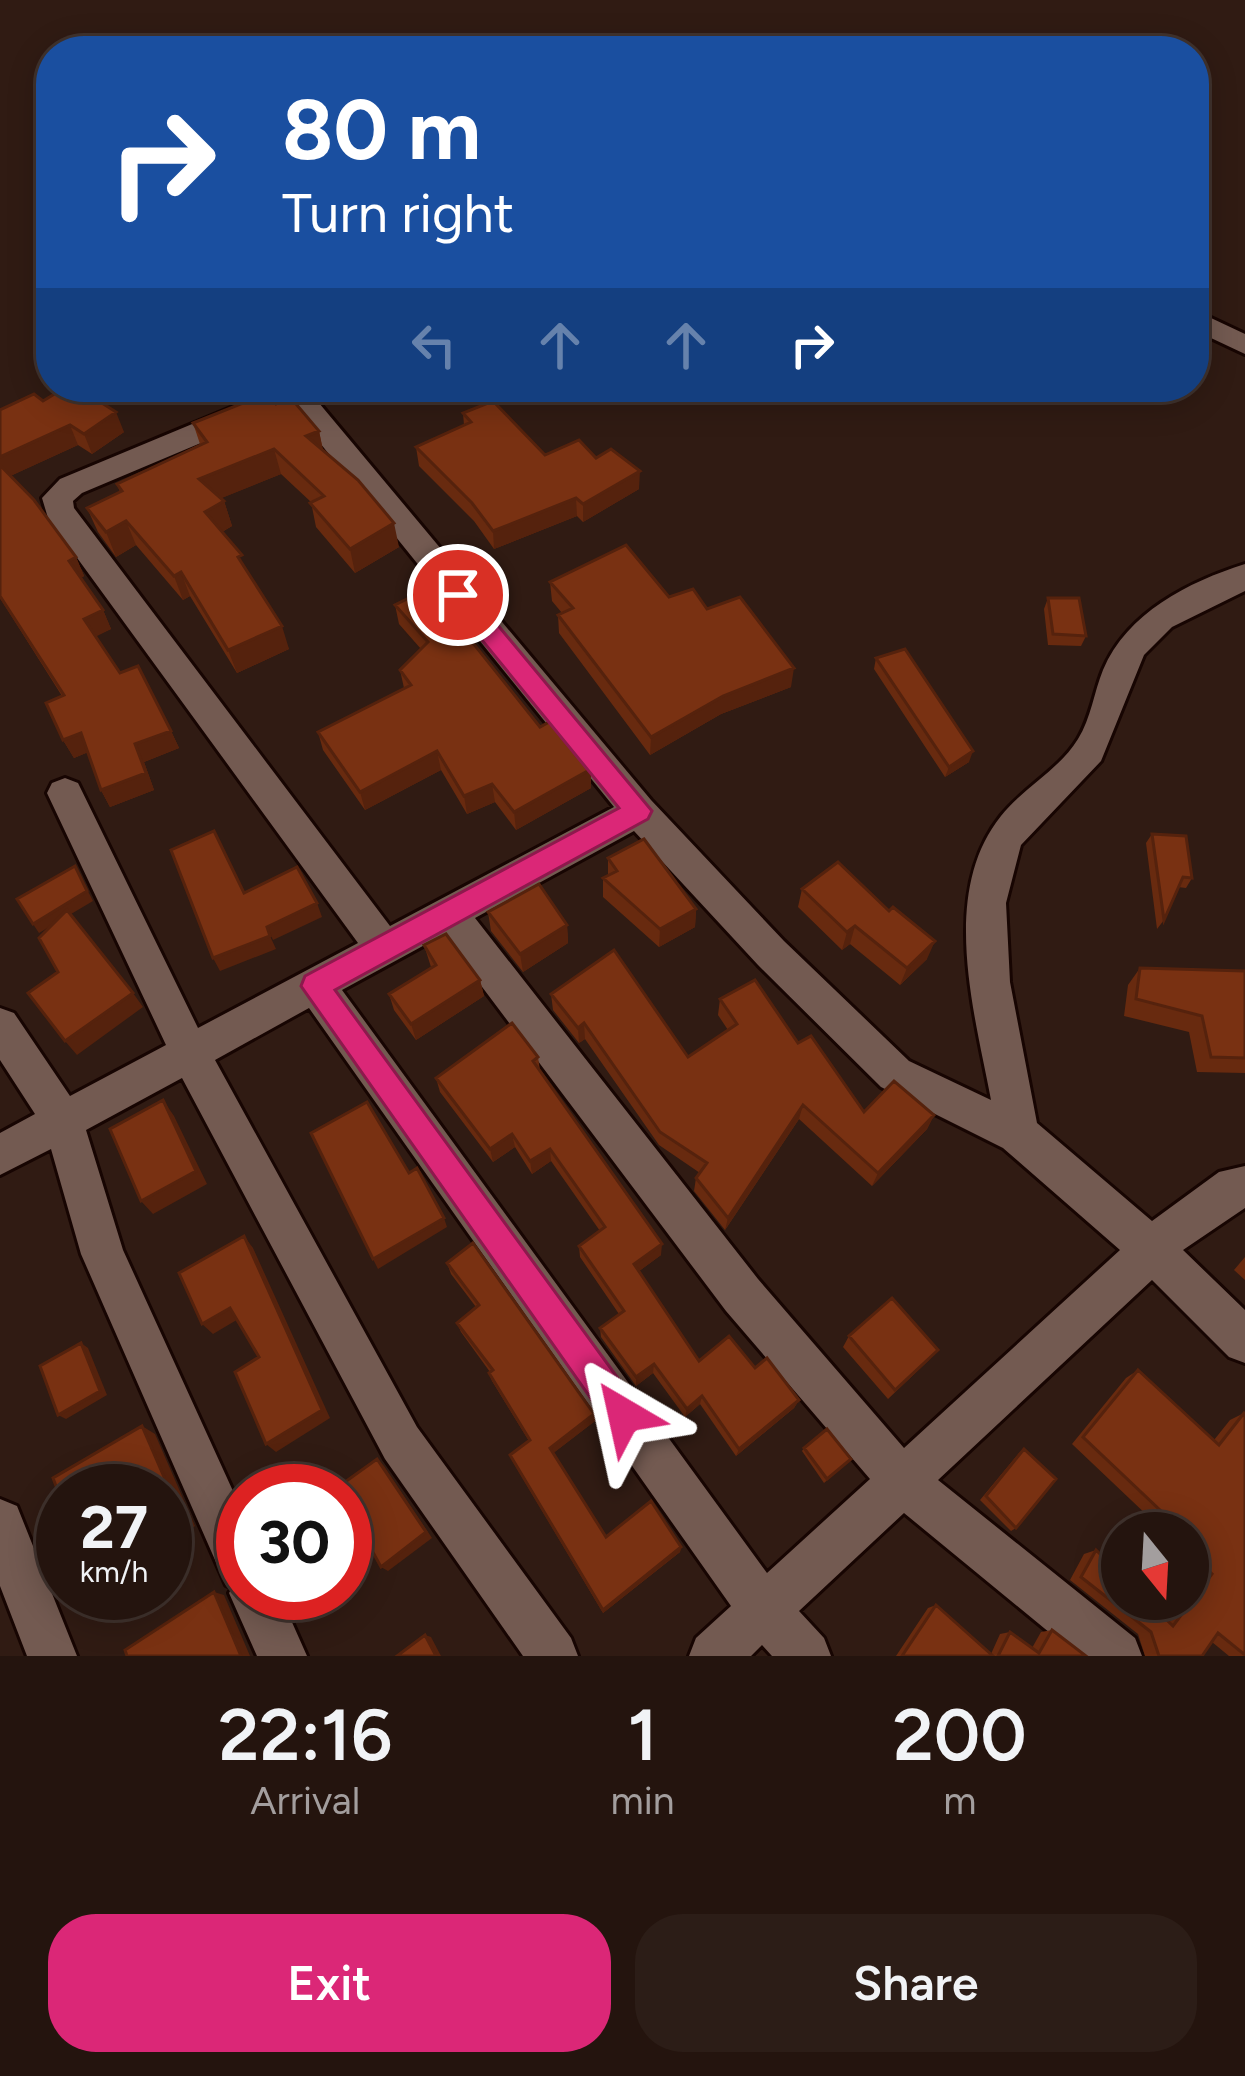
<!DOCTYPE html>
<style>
body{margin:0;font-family:Figtree,sans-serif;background:#2c1d17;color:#f1f3f6;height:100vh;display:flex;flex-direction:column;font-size:45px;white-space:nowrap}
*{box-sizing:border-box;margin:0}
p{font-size:39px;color:#a39e9e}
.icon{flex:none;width:66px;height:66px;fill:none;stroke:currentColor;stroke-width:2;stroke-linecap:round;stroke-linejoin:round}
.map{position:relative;height:1656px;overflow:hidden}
.side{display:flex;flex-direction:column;background:#24140e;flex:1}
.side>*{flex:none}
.banner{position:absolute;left:36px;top:36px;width:1173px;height:366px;border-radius:48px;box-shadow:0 6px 30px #0003,0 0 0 3px #41332e;background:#1a4fa0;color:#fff;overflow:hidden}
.needle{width:78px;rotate:162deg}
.tools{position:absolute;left:1101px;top:1512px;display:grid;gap:24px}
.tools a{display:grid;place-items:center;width:108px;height:108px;border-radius:50%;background:#24140e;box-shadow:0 6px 30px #0003,0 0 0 3px #41332e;font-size:60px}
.speed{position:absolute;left:36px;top:1464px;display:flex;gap:24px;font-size:60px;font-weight:700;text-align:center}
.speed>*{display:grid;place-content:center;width:156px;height:156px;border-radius:50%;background:#24140e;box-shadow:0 6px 30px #0003,0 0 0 3px #41332e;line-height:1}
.speed small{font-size:30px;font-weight:400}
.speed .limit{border:18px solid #d22;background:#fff;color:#111}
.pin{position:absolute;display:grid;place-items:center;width:102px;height:102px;color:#fff;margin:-51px;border:6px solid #fff;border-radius:50%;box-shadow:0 3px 12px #0007}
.me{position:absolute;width:132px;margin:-66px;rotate:324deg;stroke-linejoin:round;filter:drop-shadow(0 0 9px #0008)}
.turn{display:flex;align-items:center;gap:42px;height:252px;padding:0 48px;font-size:54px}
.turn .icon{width:156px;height:156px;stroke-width:2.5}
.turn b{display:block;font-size:84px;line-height:102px}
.lanes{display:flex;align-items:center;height:114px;padding:0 48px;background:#0003;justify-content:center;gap:60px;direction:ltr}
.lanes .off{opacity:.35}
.eta{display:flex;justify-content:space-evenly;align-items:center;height:204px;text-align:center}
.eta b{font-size:72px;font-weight:600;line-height:84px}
.action{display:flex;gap:24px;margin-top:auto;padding:24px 48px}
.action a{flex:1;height:138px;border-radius:48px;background:#db2777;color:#fff;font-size:48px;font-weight:600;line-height:138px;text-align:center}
.action a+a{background:#2c1d17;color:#f1f3f6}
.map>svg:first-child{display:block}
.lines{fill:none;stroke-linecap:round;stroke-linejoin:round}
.minor-casing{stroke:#170502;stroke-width:6}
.minor{fill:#735a51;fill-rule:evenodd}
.wall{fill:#682a0f}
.shaded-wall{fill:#55220d}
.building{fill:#793112;stroke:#55220d;stroke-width:3}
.route{fill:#db2777;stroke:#8e194d;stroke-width:3}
</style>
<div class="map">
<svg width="1245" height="1656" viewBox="0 0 1245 1656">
<rect width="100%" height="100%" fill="#301b13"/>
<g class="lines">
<g class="minor-casing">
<path id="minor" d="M1194,310L1245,334V354L1194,330Z
M291,391L319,403L651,800L784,941L909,1061L991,1100C975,1014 939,893 1001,816C1023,788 1059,770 1078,739C1091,718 1094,692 1103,670C1127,613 1188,582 1245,564V591L1172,627L1144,655L1101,761L1021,845L1006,903L1010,982L1037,1123L1152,1221L1219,1172L1245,1166V1208L1183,1250L1245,1310V1363L1229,1357L1152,1280L938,1480L1135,1638L1142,1656H1078L904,1513L799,1611L824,1638L831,1656H772L762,1645L751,1656H689L696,1638L731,1606L309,1008L215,1060L417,1427L571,1638L578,1656H523L385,1459L182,1078L86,1130L123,1250L243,1513V1593H279L307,1656H257L229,1593L232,1588L226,1585L81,1254L51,1149L0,1175V1133L35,1114L0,1060V1008L14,1013L70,1096L166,1045L47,793L52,783L65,778L78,783L198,1028L358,943L48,518L42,498L60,479L257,397ZM287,411L299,417L614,807L390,926L74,508L73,501L82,493L272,413ZM634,831L758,965L881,1087L1003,1148L1120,1250L904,1448L758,1279L475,918ZM443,935L726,1311L870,1479L767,1573L342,990Z
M0,1499L17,1506L77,1656H27L0,1586Z"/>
</g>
<use href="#minor" class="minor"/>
</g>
<path class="wall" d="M43,401L124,432L92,454L78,445L10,476L76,557L84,576L81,578L103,610L111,629L95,636L120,673L171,731L179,748L144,762L154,790L110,807L101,790L88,752L74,758L63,740L62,696L0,598V410Z
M276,404L319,431L323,450L399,547L355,573L316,527L311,502L281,474L221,498L224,501L232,526L222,532L248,572L289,649L237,673L190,596L183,600L136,545L116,557L98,532L87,508L120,492L117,484L200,444L193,423Z
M463,413L545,455L596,458L639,489L583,522L577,516L494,549L474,521L419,466L416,447L464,425Z
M550,582L669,597L707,609L791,687L721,714L650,755L559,633L558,615L562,613L552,601Z
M1048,598L1086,636L1081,646L1048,645L1044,609Z
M395,605L591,769V788L516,830L495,802L467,814L441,770L365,810L323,750L318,732L404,688L400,670L421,649L399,624Z
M876,658L969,762L945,777L874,669Z
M1152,834L1192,878L1186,888L1178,887L1164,920L1157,929L1146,843Z
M608,858L696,909L695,927L659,947L603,897V878L608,875Z
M802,889L927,959L900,985L850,944L842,950L798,907Z
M488,912L567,925L568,943L523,972L491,931Z
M424,945L480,980L484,996L416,1040L394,1010L389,994L431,967Z
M1140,968L1245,971V1073L1197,1072L1189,1032L1124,1016L1128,985Z
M551,994L688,1057L728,1030L718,1015L720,999L798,1043L864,1112L934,1115L927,1129L872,1186L799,1119L725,1230L694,1191L696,1178L700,1173L659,1145L585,1039L579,1043L553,1010Z
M538,1057L540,1070L661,1255L639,1271L699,1361L755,1368L799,1400L794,1408L736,1456L700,1404L685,1417L653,1373L636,1386L601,1337L600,1328L619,1314L580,1257L579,1246L600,1231L551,1161L532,1174L515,1147L493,1162L440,1092L436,1078Z
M1245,1257V1280L1234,1270Z
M447,1263L594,1414L595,1421L553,1453L606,1537L681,1547L680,1552L603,1613L513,1462L510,1455L529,1441L492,1381L489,1373L490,1372L461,1332L457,1323L476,1307L451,1274Z
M849,1336L929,1360L888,1399L843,1347Z
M1138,1370L1214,1440L1230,1420L1244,1413L1245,1656H1229L1212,1642L1202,1656H1145L1138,1634L1070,1580L1084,1554L1096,1550L1166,1620L1182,1599H1188V1591L1198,1577L1188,1568V1533H1152L1144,1525L1150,1518L1072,1444L1126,1378Z
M804,1448L851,1459L824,1483L802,1451Z
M1024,1449L1016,1528L1011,1531L980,1500L1019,1453Z
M936,1605L991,1654L1000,1634L1010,1632L1032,1648L1041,1632L1052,1630L1086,1656H896L928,1608Z"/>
<path class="shaded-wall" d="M116,412L124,432L92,454L84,434Z
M70,425L78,445L4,479L0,472V457Z
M319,431L324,456L306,436Z
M274,449L281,474L207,504L199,479Z
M640,471L639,489L583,522V504Z
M576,498L577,516L494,549L493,531Z
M224,501L232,526L213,537L205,512Z
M126,521L136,545L116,557L106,532Z
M394,523L399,547L355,573L350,549Z
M76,557L84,576L78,580L69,561Z
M181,572L190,596L183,600L174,576Z
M103,610L111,629L93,638L84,619Z
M282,626L289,649L237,673L228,650Z
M794,668L791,687L721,714L650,755L651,737L723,696Z
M171,731L179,748L144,762L154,790L110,807L101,790L135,744Z
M81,733L91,751L74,758L63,740Z
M437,751L441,770L365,810L360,792Z
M973,751L969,762L945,777L949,767Z
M591,769V788L516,830L514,812Z
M492,784L495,802L467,814L464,796Z
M75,866L93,901L39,933L33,924Z
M317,903L322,917L273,940L267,927Z
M696,909L695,927L659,947L660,929Z
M567,925L568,943L523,972L520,954Z
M855,926L850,944L842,950L847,932Z
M270,936L276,949L220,971L213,958Z
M935,941L927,959L900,985L907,968Z
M480,980L484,996L416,1040L411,1024Z
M133,993L143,1007L77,1055L65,1041Z
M584,1023L585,1039L579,1043L578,1028Z
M163,1100L174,1116L207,1184L153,1214L141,1201Z
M803,1105L799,1119L725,1230L728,1218Z
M934,1115L927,1129L872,1186L878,1173Z
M512,1134L515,1147L493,1162L490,1149Z
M550,1149L551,1161L532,1174L530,1161Z
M444,1218L447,1227L378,1269L373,1259Z
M244,1236L253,1248L330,1418L276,1452L266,1444L322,1410Z
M662,1244L661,1255L634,1275V1264Z
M230,1308L240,1318L213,1334L202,1324Z
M81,1343L88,1348L107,1395L66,1419L58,1415Z
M654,1364L653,1373L636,1386V1377Z
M702,1396L700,1404L685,1417L687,1409Z
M799,1400L794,1408L736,1456L739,1449Z
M594,1414L595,1421L551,1455L550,1448Z
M142,1426L155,1434L195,1526L165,1546V1532Z
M377,1459L384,1466L432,1538L388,1571L381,1567Z
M681,1547L680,1552L603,1613V1610Z
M214,1592L224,1595L250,1656H241Z
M425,1635L431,1637L441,1656H436Z"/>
<path class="building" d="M66,387H77L116,412L84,434L70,425L0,457V410L34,394L43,401Z
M268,393L276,404L291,398L319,431L306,436L358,480L394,523L350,549L310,503L324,496L274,449L199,479L224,501L205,512L242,555L238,557L282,626L228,650L181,572L174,576L126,521L106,532L87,508L122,491L117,484L207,442L193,423Z
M493,401L545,455L579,440L596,458L611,449L640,471L583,504L576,498L493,531L472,503L416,447L471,422L463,413Z
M0,465L34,500L76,557L69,561L103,610L84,619L120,673L138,666L171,731L135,744L146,773L101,790L81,733L63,740L46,703L64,695L0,596Z
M626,545L669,597L693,589L707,609L740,597L794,668L723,696L651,737L558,615L573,608L550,582Z
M429,588L540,727L551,721L591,769L514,812L492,784L464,796L437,751L360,792L318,732L411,685L400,670L428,642L395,605Z
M1048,598H1079L1086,636L1053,634Z
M905,649L973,751L949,767L876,658Z
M214,831L244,893L297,867L317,903L267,927L270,936L213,958L171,850Z
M1152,834L1186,836L1192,878L1183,877L1164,920Z
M644,839L696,909L660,929L603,878L617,871L608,858Z
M838,862L889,911L893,907L935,941L907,968L855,926L847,932L802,889Z
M75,866L87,891L33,924L17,899Z
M539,884L567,925L520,954L488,912Z
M67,910L133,993L65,1041L28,993L58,972L39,938Z
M446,934L480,980L411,1024L389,994L436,965L424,945Z
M614,950L688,1057L737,1024L720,999L755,980L798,1043L811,1036L864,1112L894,1081L934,1115L878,1173L803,1105L728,1218L696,1178L707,1163L660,1132L584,1023L578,1028L551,994Z
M1140,968L1245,971V1058L1211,1057L1202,1016L1136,999Z
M512,1023L538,1057L533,1061L662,1244L634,1264L699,1361L729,1336L755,1368L767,1358L799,1400L739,1449L702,1396L687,1409L654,1364L636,1377L600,1328L624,1311L579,1246L605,1227L550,1149L530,1161L512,1134L490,1149L436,1078Z
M163,1100L196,1171L141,1201L110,1129Z
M367,1102L409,1173L417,1168L444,1218L373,1259L311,1133Z
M244,1236L322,1410L266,1444L235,1372L259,1357L230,1308L202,1324L179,1273Z
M473,1243L594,1414L550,1448L606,1537L651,1501L681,1547L603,1610L510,1455L530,1440L489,1373L493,1370L457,1323L479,1305L447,1263Z
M892,1298L938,1350L895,1390L849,1336Z
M81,1343L100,1391L58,1415L40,1366Z
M1138,1370L1219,1445L1244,1413L1245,1414V1655L1218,1633L1202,1656H1159L1151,1632L1081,1577L1096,1550L1122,1576V1599H1145L1173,1626L1212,1574L1188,1551V1533H1169L1157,1521L1163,1513L1083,1437Z
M142,1426L183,1521L165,1532V1491H63V1505L53,1478Z
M827,1429L851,1459L827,1479L804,1448Z
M1024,1449L1056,1479L1016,1528L986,1496Z
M377,1459L426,1532L381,1567L345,1501V1491H340L338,1487Z
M214,1592L241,1656H127L125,1650Z
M936,1605L993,1656H902Z
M1052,1630L1086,1656H998L1010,1632L1039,1653Z
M425,1635L436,1656H397Z"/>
<path class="route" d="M458,586L467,588L652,811L648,819L335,990L636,1403L641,1415L636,1427L624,1433L611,1427L301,986L305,976L619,808L450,601V588Z"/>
</svg>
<div class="tools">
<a><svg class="needle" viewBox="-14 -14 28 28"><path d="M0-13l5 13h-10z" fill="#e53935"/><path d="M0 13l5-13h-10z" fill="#a39e9e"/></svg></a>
</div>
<div class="speed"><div>27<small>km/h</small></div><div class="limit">30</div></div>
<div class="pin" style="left:458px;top:595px;background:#d93025"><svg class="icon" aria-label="arrive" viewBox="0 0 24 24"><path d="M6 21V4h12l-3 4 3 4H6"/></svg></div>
<svg class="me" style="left:624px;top:1415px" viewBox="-20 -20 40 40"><path d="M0-17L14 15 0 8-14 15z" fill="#db2777" stroke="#fff" stroke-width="4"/></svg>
<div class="banner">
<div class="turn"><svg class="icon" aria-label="right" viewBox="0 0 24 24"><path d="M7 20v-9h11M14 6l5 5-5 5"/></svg><div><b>80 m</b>Turn right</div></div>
<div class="lanes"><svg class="icon off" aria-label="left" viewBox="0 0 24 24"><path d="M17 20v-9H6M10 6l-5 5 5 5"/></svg><svg class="icon off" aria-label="ahead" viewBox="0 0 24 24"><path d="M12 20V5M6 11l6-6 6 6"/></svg><svg class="icon off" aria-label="ahead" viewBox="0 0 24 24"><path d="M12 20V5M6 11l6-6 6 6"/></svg><svg class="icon" aria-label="right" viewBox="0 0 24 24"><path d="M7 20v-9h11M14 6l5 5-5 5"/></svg></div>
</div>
</div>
<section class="side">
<div class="eta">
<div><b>22:16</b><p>Arrival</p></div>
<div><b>1</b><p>min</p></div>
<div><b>200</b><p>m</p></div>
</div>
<div class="action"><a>Exit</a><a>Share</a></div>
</section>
